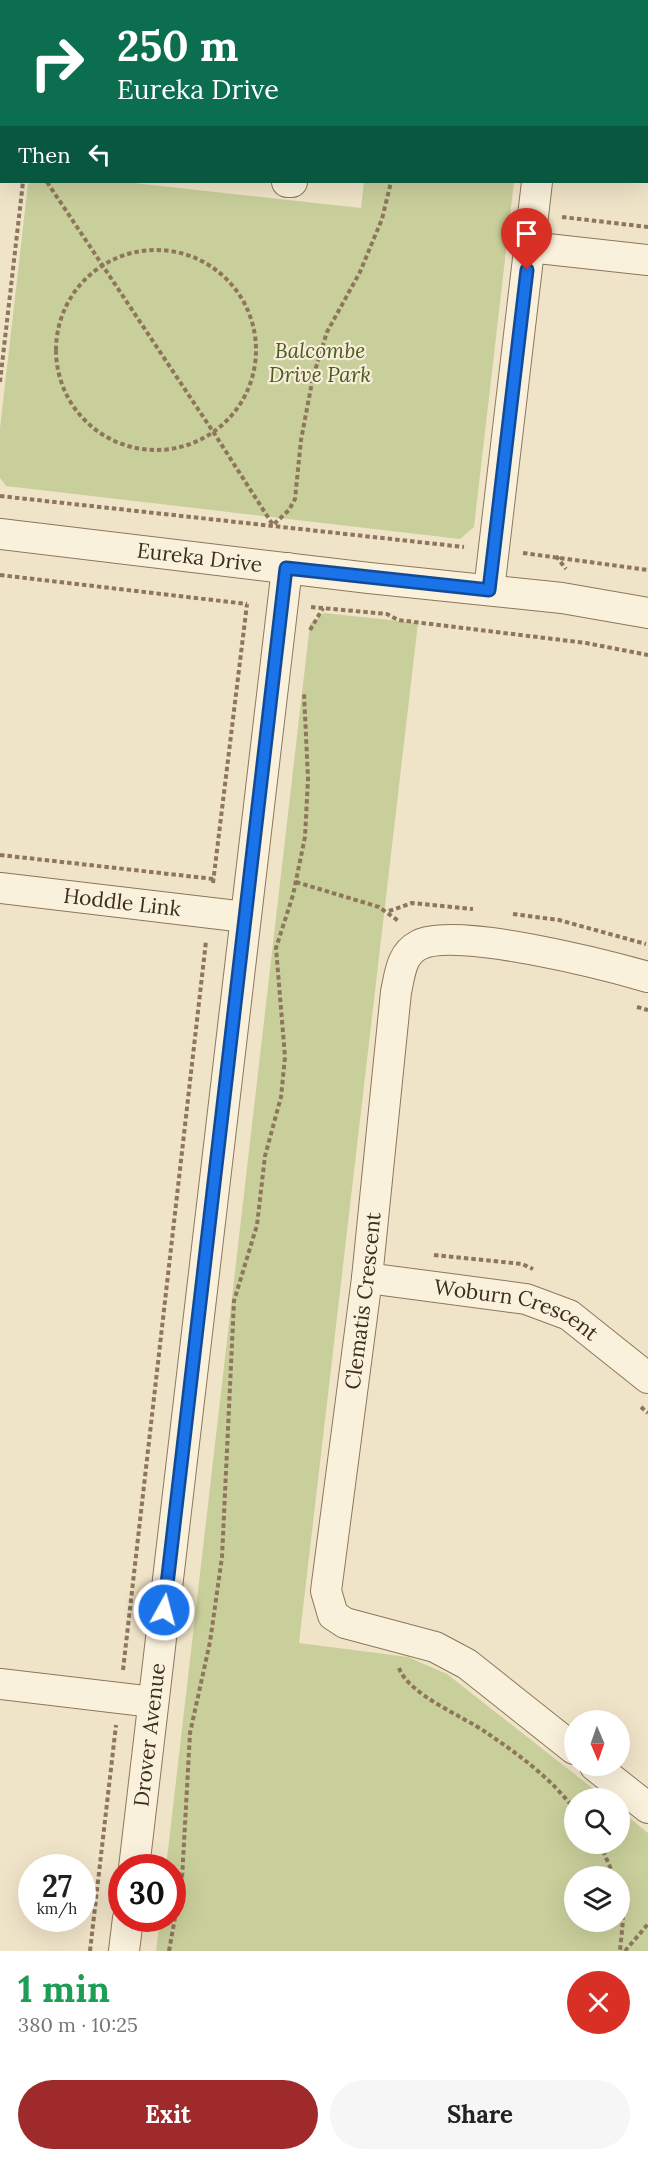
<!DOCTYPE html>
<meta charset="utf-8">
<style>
body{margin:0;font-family:Lora,serif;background:#f6f6f6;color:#222;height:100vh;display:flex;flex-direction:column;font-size:22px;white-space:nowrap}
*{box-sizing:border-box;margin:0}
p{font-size:20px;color:#767676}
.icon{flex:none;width:33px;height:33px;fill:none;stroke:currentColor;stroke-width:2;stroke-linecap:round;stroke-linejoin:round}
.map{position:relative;height:1951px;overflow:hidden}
.drawer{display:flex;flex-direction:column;background:#fff;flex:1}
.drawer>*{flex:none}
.banner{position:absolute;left:0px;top:0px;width:648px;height:183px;box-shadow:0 6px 24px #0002;background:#0b6e4f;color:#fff;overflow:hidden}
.needle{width:39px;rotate:178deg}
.tools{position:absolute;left:564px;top:1710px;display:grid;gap:12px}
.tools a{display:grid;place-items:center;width:66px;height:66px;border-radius:50%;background:#fff;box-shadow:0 6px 24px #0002;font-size:30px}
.speed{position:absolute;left:18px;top:1854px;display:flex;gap:12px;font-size:30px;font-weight:700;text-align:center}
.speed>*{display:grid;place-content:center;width:78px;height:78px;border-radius:50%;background:#fff;box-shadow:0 6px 24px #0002;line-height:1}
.speed small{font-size:15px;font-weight:400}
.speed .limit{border:9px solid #d22;background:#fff;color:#111}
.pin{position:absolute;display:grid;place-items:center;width:51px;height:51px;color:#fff;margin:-62px -26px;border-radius:50% 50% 50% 0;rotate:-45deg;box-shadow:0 0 6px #0007}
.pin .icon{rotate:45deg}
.me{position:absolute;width:66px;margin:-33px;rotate:7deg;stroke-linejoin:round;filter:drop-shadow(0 0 4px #0008)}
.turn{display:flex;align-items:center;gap:21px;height:126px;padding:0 18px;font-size:27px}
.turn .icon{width:78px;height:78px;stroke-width:2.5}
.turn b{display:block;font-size:42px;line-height:51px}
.then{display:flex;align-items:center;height:57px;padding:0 18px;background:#0003;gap:12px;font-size:22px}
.round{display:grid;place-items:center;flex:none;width:63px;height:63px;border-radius:32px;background:#f6f6f6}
.head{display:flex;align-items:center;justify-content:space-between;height:102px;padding:0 18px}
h1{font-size:36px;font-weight:700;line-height:45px;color:#1e9e55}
.button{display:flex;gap:12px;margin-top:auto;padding:12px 18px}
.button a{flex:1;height:69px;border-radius:36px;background:#9e2a2b;color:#fff;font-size:24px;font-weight:700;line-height:69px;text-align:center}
.button a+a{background:#f6f6f6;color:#222}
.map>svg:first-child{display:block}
.green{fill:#c9cf9b;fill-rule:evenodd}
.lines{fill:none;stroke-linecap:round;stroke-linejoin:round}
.minor-casing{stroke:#8d765c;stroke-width:32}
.path{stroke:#8d765c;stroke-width:4;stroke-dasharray:4.5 3;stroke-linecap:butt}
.minor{stroke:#faf1dc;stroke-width:30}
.route-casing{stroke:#114b97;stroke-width:15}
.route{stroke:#1a73e8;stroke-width:10}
.labels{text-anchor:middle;stroke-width:4.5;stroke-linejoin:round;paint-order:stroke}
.park-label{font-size:21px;font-style:italic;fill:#4d5a26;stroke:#f7eed8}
.street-label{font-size:21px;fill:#3d2e20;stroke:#f7eed8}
</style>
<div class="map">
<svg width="648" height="1951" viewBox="0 0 648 1951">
<rect width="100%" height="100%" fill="#f0e4c8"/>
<path class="green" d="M31,182H125L361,208L364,182H514L474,527L460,539L6,486L0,478V428L28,184Z
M324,613L418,623L299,1643L408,1657L447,1674L605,1798H574V1844H620V1810L648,1833V1951H156L160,1919L172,1918V1868L166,1867L310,624ZM574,1876H620V1922H574Z"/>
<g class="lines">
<g class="minor-casing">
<g id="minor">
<path d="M5,2V0"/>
<path d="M362,2V0"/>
<path d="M557,2V0"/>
<path d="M0,43L2,29"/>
<path d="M0,147H2"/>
<path d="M287,182H292"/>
<path d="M529,247L648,260"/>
<path id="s1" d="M0,534L369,578L562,598L648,613"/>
<path d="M489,590L537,182"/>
<path id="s2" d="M0,888L245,917"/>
<path id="s3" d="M367,1278L526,1299L569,1315L648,1378"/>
<path d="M0,1684L153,1702"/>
<path id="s4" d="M574,1749L467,1664L435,1647L345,1623L333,1615L326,1591L367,1278L396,992C400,974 401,954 419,945C455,926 606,965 648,977"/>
<path d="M595,1766L648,1808"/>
<path id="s5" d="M134,1868L287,568"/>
<path d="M124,1951L128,1918"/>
</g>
</g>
<path class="path" d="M45,2V0
M401,2L402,0
M47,182L214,433L273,525L289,510L295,499L301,440L313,377L327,332L360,272L382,219L391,182
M562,217L648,227
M56 350a100 100 0 1 1 200 0a100 100 0 1 1-200 0Z
M0,382L23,182
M0,496L464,547
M523,553L648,570
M556,556L566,569
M0,575L247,604
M311,607L387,614L398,620L586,643L648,655
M310,630L323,608
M0,855L214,879
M296,882L379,907L400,922
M213,883L247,604
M389,911L412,903L473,909
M513,914L559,920L646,944
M637,1007L648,1010
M434,1255L522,1264L533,1269
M641,1407L648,1413
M399,1668C409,1695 463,1716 487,1733C518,1754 552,1779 574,1809
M123,1670L206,941
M600,1844L614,1876
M620,1893L623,1920L620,1951
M90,1951L116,1725
M169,1951L182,1879L190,1733L210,1642L222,1557L234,1301L257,1225L265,1156L281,1097L285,1057L276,948L293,895L305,837L308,779L304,693
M625,1951L648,1924"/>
<use href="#minor" class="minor"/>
</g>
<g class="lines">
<g class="route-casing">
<path id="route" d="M164,1610L286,568L489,590L527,270"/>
</g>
<use href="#route" class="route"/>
</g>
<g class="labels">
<g class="park-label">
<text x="320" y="358">Balcombe<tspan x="320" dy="24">Drive Park</tspan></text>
</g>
<g class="street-label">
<text dy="7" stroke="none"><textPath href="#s1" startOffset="201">Eureka Drive</textPath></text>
<text dy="7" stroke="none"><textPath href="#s2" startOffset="123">Hoddle Link</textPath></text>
<text dy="7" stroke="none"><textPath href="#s4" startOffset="598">Clematis Crescent</textPath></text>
<text dy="7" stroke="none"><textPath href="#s3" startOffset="154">Woburn Crescent</textPath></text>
<text dy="7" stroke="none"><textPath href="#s5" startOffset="134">Drover Avenue</textPath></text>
</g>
</g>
</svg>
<div class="tools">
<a><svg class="needle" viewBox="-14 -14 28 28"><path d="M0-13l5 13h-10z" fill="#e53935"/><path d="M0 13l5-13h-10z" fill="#767676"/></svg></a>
<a><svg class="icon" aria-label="search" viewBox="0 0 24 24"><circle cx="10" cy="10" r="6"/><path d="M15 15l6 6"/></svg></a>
<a><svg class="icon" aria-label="layers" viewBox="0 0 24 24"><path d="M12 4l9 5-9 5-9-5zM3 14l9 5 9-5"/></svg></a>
</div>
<div class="speed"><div>27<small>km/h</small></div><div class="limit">30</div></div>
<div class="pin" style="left:527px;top:270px;background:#d93025"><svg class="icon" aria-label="arrive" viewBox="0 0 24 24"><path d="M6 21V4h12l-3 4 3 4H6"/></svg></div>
<svg class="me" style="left:164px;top:1610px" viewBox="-20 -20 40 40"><circle r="17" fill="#1a73e8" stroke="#fff" stroke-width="3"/><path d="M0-11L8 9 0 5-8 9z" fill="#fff"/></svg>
<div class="banner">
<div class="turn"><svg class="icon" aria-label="right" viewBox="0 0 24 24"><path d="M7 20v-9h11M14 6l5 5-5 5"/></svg><div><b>250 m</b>Eureka Drive</div></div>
<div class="then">Then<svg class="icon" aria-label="left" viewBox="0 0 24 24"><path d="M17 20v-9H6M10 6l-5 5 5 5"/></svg></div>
</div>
</div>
<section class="drawer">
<div class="head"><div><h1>1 min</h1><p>380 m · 10:25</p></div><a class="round" style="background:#d93025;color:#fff"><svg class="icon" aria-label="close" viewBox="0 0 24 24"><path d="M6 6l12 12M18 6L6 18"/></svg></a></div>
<div class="button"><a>Exit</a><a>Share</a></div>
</section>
